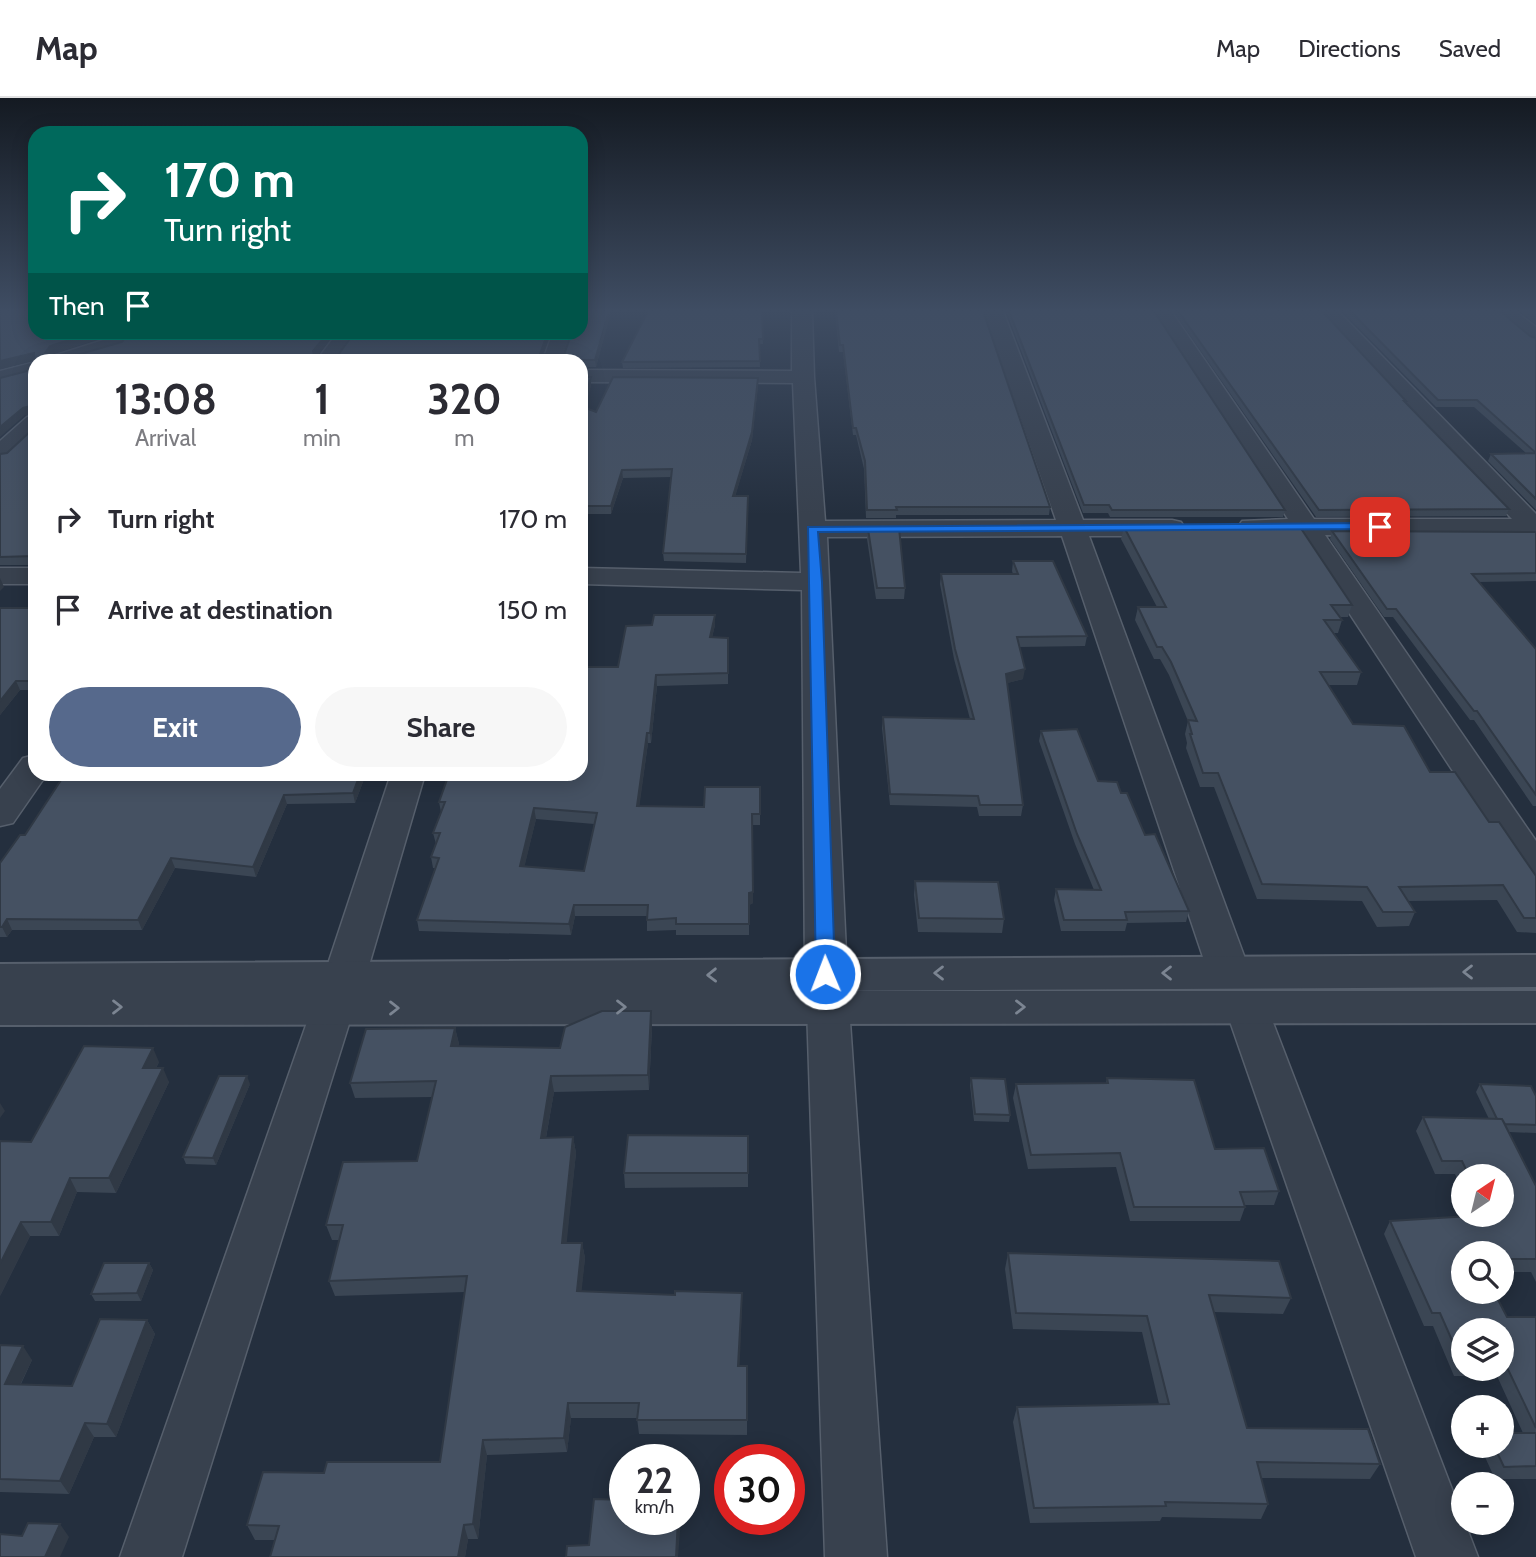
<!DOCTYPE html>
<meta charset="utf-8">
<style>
body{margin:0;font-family:Cabin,sans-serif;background:#f7f7f7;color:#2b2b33;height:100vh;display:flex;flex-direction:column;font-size:26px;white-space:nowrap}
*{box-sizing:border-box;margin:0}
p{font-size:23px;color:#7c7c81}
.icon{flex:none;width:38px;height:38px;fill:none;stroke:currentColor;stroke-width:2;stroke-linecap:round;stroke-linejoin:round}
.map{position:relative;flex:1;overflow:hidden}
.side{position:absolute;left:28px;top:256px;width:560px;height:427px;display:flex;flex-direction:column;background:#fff;border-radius:21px;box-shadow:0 4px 18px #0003}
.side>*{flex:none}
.banner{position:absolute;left:28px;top:28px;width:560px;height:214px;border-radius:21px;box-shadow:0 4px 18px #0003;background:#00695c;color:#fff;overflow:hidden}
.needle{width:46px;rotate:35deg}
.buttons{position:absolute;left:1451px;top:1066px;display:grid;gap:14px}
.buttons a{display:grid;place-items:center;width:63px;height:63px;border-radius:50%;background:#fff;box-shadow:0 4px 18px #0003;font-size:35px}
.speed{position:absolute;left:609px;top:1346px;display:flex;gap:14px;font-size:35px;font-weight:700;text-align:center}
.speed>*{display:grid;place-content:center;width:91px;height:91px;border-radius:50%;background:#fff;box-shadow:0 4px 18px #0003;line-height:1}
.speed small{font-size:18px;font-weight:400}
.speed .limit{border:10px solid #d22;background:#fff;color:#111}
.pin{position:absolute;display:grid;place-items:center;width:60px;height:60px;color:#fff;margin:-30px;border-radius:14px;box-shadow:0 4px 10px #0006}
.me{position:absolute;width:77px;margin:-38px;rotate:359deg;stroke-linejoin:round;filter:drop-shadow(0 0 5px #0008)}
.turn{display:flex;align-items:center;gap:24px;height:147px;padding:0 21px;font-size:32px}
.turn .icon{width:91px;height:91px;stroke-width:2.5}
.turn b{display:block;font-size:49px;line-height:60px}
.then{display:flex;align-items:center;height:66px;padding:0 21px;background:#0003;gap:14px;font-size:26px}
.eta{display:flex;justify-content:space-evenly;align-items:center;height:119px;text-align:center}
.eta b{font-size:42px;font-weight:700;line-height:49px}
.button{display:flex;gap:14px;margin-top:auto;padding:14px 21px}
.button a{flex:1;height:80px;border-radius:42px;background:#56698c;color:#fff;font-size:28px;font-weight:700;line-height:80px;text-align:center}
.button a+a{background:#f7f7f7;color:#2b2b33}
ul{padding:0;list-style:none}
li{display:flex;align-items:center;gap:21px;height:91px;padding:0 21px}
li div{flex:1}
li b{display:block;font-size:26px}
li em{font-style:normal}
header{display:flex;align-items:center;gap:42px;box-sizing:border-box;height:98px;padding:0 35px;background:#fff;border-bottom:2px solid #e1e1e2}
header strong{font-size:33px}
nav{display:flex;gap:38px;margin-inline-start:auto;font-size:24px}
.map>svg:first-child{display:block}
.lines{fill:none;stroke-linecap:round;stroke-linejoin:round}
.minor-casing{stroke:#565f6c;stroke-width:3}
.tertiary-casing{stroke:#565f6c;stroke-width:4}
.minor{fill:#38414e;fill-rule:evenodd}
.tertiary{fill:#38414e;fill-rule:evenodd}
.wall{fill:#3b4654;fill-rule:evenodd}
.shaded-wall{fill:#303945}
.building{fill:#455162;stroke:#303945;stroke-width:2;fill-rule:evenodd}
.oneway{stroke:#7c8592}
.route{fill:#1a73e8;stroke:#114b97;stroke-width:2}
</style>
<header>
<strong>Map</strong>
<nav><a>Map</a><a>Directions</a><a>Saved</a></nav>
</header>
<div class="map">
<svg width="1536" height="1459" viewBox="0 0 1536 1459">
<rect width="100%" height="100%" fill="#242f3e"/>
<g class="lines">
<g class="minor-casing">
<path id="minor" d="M792,213H812L814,279L825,423L1056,422L983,213H1003L1083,422H1172L1181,424L1185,430L1181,436L1172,438H1089L1250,874L1244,885L1229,889L1214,885L1208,874L1062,438L827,439L847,876L841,887L826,891L811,887L805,876L802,492L581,486V470L801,475L793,285L581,284V272L792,273Z
M1151,213H1171L1314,421H1512L1317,213H1338L1536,416V439L1325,437L1536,743V783L1523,780L1298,437L1242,435L1238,429L1242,423L1288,421Z
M1493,213H1515L1536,229V245L1529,243Z
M338,234H359L337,262H317Z
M553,234H573L563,262H543Z
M116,238L123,240L126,244L123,248L79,262H50L53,258Z
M35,264V277L0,286V273Z
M35,317V336L8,361L0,363V343L27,319Z
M0,470H35V486H0Z
M35,657V676H47L13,725L0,728V691L23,660Z
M391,676H425L365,881L359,892L344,896L329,892L323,881Z
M828,893L843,898L849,909L887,1459H825L807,909L813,898Z
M1246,893L1261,898L1267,909L1478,1459H1416L1225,909L1231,898Z
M333,894L348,899L354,910L182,1459H120L312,910L318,899Z"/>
</g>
<g class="tertiary-casing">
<path id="tertiary" d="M1536,857V889L803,893H1536V925L0,927V866Z"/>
</g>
<use href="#minor" class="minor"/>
<use href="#tertiary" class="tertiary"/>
</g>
<path class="wall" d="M0,213L35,234H158L157,236H219L221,234H336L315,260V262H35V467H0V356L7,355L34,330V315L25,317L35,271L34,262L0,271ZM115,235L125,239L122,244L77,257L51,258L52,256Z
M611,213L596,269H581V262L355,234H551L543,257H564Z
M762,213L763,246H759L760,269L623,270L622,264Z
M835,213H983L1050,409L1049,417H896V420H866L864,371L856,337H853L843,254H839Z
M1006,213H1154L1285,412L1283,419H1110L1108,415H1083Z
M1173,213H1322L1406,303V305L1509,411L1506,418L1316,419Z
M1342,213H1500L1530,238L1536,240V412L1488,363L1491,356L1526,355L1474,309H1436Z
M1519,213H1536V226Z
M581,279L591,287L585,310L596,314L758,287L752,342L735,398H748L746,465L664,463L663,455L671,379L623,380L611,416H581Z
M1124,429L1352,507L1348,519H1340L1342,522L1338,535H1334L1361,574L1357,587H1328L1353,626L1430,674L1489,724L1536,778V835L1517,834L1497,802L1408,803L1415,814L1409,828L1377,829L1362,803L1257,801L1214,689H1200L1186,650L1187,645L1185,636L1188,623L1169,577L1160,561H1154L1135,522L1138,509H1157L1121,441Z
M868,431L905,490L904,501H876L867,441Z
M1332,433L1536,434V483L1478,484L1536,551V708H1533L1474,622H1470L1393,519H1384L1330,441Z
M1013,463L1087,538L1085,548L1019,549L1023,581L1007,585L1023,707L1021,718H979L977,709L890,707L882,630L883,619L970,621L954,561L940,486L941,476H1013L1012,473Z
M0,510H35V592H20L0,617Z
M715,527L712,539L728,540V586L657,588L651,645H648L639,708L704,709L760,689V727H752L753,805L749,807V837H676V832L647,833V818H575L571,837L419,833L417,822L435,770H433L431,759L436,746L433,735L441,714L439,704L618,569ZM536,721L594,726L584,773L524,769Z
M1041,633L1098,683L1121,695L1189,813L1186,824L1127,825L1125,833H1061L1054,802L1056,791L1094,792L1075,746L1039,643Z
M366,676L355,705L287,706L256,779L175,770L142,832H12L7,839H0V765L25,737Z
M915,783L1004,821L1002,835L918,834L914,797Z
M651,913L652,929L649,992L554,994L546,1040L573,1039L576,1055L566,1145H582L585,1160L581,1193L675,1197L742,1195L739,1268H747V1337L639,1336L637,1320H571L567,1354L487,1357L478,1441H468L465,1459H270L275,1442H255L247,1427L324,1375L440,1364L465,1194L335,1198L329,1183L339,1142H332L326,1127L417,1063L432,999L355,1000L350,985L455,930L459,946L458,948L560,950Z
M159,964L156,970L169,984L116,1095L77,1094L59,1138H30L0,1198L31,1044Z
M971,980L1010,1017L1009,1024L974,1023L970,987Z
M1107,980L1279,1093L1274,1107H1244L1245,1109L1240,1123H1130L1116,1069L1028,1071L1013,1000L1016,986L1106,985Z
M250,986L216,1067L186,1066L183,1059Z
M1480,986L1536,998V1035L1509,1034L1536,1088V1184L1531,1174H1502V1155H1463L1507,1219H1536V1381H1495L1480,1348H1502L1523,1335L1497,1278H1454L1433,1228H1424L1384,1136L1390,1123L1475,1119L1474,1116H1502V1078H1463V1093L1455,1076H1435L1416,1033L1423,1019L1489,1021L1476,994ZM1463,1232H1502V1270H1463Z
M748,1038V1089L625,1090L624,1075Z
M1008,1155L1291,1200L1283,1216L1214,1214L1247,1330L1380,1366L1370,1381L1261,1380L1268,1406L1261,1421L1162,1419L1160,1423L1030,1425L1013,1324L1017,1309L1159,1306L1142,1234L1013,1231L1005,1171Z
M149,1165L153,1172L141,1203H95L91,1196Z
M147,1222L155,1236L116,1339H94L69,1396L0,1394V1247L32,1262L21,1286L72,1288Z"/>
<path class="shaded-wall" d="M609,213H611L596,269L595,262Z
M94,234H115V235L52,256L47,262L45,255L50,248Z
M329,234H336L315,260V262H309L313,253Z
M548,234H551L541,262L540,256Z
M34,255L37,262L0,271V263Z
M591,279V287L583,317V309Z
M758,280L752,342L733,406V398Z
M34,307L35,315L25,317L0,339V329L23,310Z
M622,372L623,380L611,416V408Z
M0,480L4,489L0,493Z
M715,517V527L710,549V539Z
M1025,571L1023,581L1004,586L1006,576Z
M656,577L657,588L651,645L650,635Z
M16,583L20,592L0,617V603Z
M647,635L648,645L638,719L637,708Z
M360,676H366L355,705L353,695Z
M284,697L287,706L256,779L253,769Z
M534,710L536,721L522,779L520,768Z
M171,760L175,770L142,832L138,822Z
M753,794V805L749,807V795Z
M574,807L575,818L571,837L569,826Z
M7,821L12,832L7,839L2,829Z
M651,913L652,929L649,992L648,977Z
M455,930L459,946L455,964L451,948Z
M153,950L159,964L149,984L143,970Z
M163,970L169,984L116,1095L109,1080Z
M247,978L250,986L216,1067L213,1060Z
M551,978L554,994L543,1056L541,1040Z
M0,1005L5,1013L0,1020Z
M573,1039L576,1055L565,1161L562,1145Z
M70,1080L77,1094L59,1138L51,1124Z
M21,1124L30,1138L0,1198V1166Z
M582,1145L585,1160L580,1209L577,1193Z
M149,1165L153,1172L141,1203L137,1195Z
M742,1195V1210L739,1283L738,1268Z
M147,1222L155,1236L116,1339L107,1326Z
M23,1248L32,1262L14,1299L5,1286Z
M568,1305L571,1320L567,1354L564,1340Z
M85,1325L94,1339L69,1396L60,1383Z
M483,1342L487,1357L478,1441L473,1426Z
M678,1421H681L678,1459H676Z
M60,1426L69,1439L60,1459H45Z
M464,1427L468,1441L465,1459H458Z"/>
<path class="building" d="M0,213H35V234H94L50,248L45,255L48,258L77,257L122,244L127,237L125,234H150L148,236L329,234L313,253L314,257L309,262H35V458L0,459V356L7,355L34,330V307L23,310L0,329V280L35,271L34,255L0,263Z
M581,213H609L595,262H335L341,253L355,234H548L540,256L564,257L572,234H581Z
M648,213H762L763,241H759L760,263L622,264Z
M836,213H983L1050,409H896L897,412H867L865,363L856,330H853L843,247H840Z
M1009,213H1154L1285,412H1112L1109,407H1084Z
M1178,213H1322L1406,303H1404L1509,411L1319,412Z
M1350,213H1500L1530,238L1536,240V355L1477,302H1438Z
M581,279H591L583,309L596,314L613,279L758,280L752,334L733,398H748L746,456L663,455L672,371L622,372L611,408H581Z
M1536,355V401L1491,356Z
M1124,429H1300L1352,507H1331L1342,522H1324L1361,574H1320L1353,626L1404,628L1430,674H1455L1489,724H1499L1536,778V820H1524L1503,787L1399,789L1415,814H1383L1367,789L1262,786L1218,675H1203L1190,636H1192L1188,622L1197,623L1171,564L1162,549H1157L1138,509H1166Z
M899,430L905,490H877L868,431Z
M1332,433L1536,434V475L1472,476L1536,551V697L1477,613H1474L1396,511H1387Z
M1013,463H1053L1087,538L1017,539L1025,571L1006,576L1023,707H980L978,698L890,696L883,619L974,621L955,551L941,476H1018Z
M0,510H35V583H16L0,603Z
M654,517H715L710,539L728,540V575L656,577L650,635H647L637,708L704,709L705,689H760V716H752L753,794L749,795V826H676V820L647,822L648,807H574L569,826L417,822L439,760L431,759L440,735H433L445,704H439L449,676H581V569H618L626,528L652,527ZM534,710L597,715L584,773L520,768Z
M1077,631L1098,683L1117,684L1121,695H1127L1145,737L1155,736L1189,813L1125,814L1127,822H1064L1056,791L1101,792L1077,736L1041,633Z
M65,676H360L353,695L284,697L253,769L171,760L138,822L7,821L2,829H0V765L20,737H25Z
M915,783L998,784L1004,821L919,820Z
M602,913H651L648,977L551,978L541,1040L573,1039L562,1145H582L577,1193L675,1197V1193L742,1195L738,1268H747V1322H637L639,1305H568L564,1340L483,1342L473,1426L464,1427L458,1459H270L279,1428L247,1427L263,1374L324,1375L327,1364H440L467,1178L329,1183L343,1127H326L343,1064L417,1063L436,983L350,985L366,931L455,930L451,948L560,950L565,929Z
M84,948L153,950L143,970H163L109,1080H70L51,1124H21L0,1166V1043L31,1044Z
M219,978H247L213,1060L183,1059Z
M971,980L1005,981L1010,1017L975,1016Z
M1107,980L1194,982L1215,1051L1264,1050L1279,1093L1240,1094L1245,1109H1134L1120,1055L1031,1057L1016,986L1108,985Z
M1480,986L1531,988L1536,998V1027L1505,1026L1502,1021H1497Z
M1423,1019L1502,1021L1536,1088V1161H1502V1155H1463V1194H1494L1507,1219H1536V1330L1505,1265H1502V1232H1463V1265H1462L1440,1215H1432L1390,1123L1502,1116V1078H1469L1462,1063H1442Z
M628,1037L748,1038V1075H624Z
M1008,1155L1279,1163L1291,1200L1209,1197L1247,1330L1368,1331L1380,1366L1257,1364L1268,1406L1165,1404L1166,1408L1034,1410L1017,1309L1169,1306L1147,1218L1016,1215Z
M104,1165H149L137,1195L91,1196Z
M100,1221L147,1222L107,1326L85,1325L60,1383L0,1381V1247L23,1248L5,1286L72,1288Z
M1502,1335H1536V1368L1504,1369L1494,1348H1502Z
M594,1401L625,1402V1421H678L676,1459H566L567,1448L589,1447Z
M28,1425L60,1426L45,1459H0V1436L22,1438Z"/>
<defs><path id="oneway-chevron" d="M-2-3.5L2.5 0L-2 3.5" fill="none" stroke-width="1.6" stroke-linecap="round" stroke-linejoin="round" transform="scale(1.75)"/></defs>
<g class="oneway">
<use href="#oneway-chevron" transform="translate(1468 874) rotate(180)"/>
<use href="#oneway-chevron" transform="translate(939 875) rotate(180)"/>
<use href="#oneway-chevron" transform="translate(1167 875) rotate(180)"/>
<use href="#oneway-chevron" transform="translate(712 877) rotate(179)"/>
<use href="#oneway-chevron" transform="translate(117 909)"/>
<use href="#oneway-chevron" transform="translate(621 909)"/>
<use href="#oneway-chevron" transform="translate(1020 909)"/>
<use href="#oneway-chevron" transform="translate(394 910)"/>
</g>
<linearGradient id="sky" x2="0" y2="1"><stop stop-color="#141a22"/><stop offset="0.51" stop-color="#3f4d63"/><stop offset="1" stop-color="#3f4d63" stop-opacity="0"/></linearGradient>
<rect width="1536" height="417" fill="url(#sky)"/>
<path class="route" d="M1380,425L1384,426V431L818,434L822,484L835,876L832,880H819L816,876L808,429Z"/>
</svg>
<div class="buttons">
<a><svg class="needle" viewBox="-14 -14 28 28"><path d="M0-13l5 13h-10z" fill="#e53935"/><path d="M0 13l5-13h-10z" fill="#7c7c81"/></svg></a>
<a><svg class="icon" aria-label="search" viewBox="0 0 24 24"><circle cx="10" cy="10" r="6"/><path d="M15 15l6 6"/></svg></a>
<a><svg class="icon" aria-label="layers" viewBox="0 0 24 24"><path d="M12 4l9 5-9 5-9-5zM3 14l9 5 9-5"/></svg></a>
<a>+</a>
<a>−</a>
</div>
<div class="speed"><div>22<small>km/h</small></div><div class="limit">30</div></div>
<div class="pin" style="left:1380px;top:429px;background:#d93025"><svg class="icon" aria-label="arrive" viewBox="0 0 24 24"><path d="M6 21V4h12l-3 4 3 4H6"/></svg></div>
<svg class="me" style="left:825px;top:876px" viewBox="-20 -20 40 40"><circle r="17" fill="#1a73e8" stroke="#fff" stroke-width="3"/><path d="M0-11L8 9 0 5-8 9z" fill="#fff"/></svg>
<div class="banner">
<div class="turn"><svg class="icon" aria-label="right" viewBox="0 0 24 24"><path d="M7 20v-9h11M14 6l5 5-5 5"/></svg><div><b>170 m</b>Turn right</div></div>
<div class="then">Then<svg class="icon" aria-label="arrive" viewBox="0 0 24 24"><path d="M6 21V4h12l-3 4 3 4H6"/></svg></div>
</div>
<section class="side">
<div class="eta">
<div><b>13:08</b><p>Arrival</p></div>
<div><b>1</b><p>min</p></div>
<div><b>320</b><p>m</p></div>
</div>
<ul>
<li><svg class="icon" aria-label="right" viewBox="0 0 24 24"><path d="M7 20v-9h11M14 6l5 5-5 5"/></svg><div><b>Turn right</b></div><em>170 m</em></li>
<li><svg class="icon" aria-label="arrive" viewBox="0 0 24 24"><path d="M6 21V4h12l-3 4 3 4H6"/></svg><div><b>Arrive at destination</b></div><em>150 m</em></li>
</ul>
<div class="button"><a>Exit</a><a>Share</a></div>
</section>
</div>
